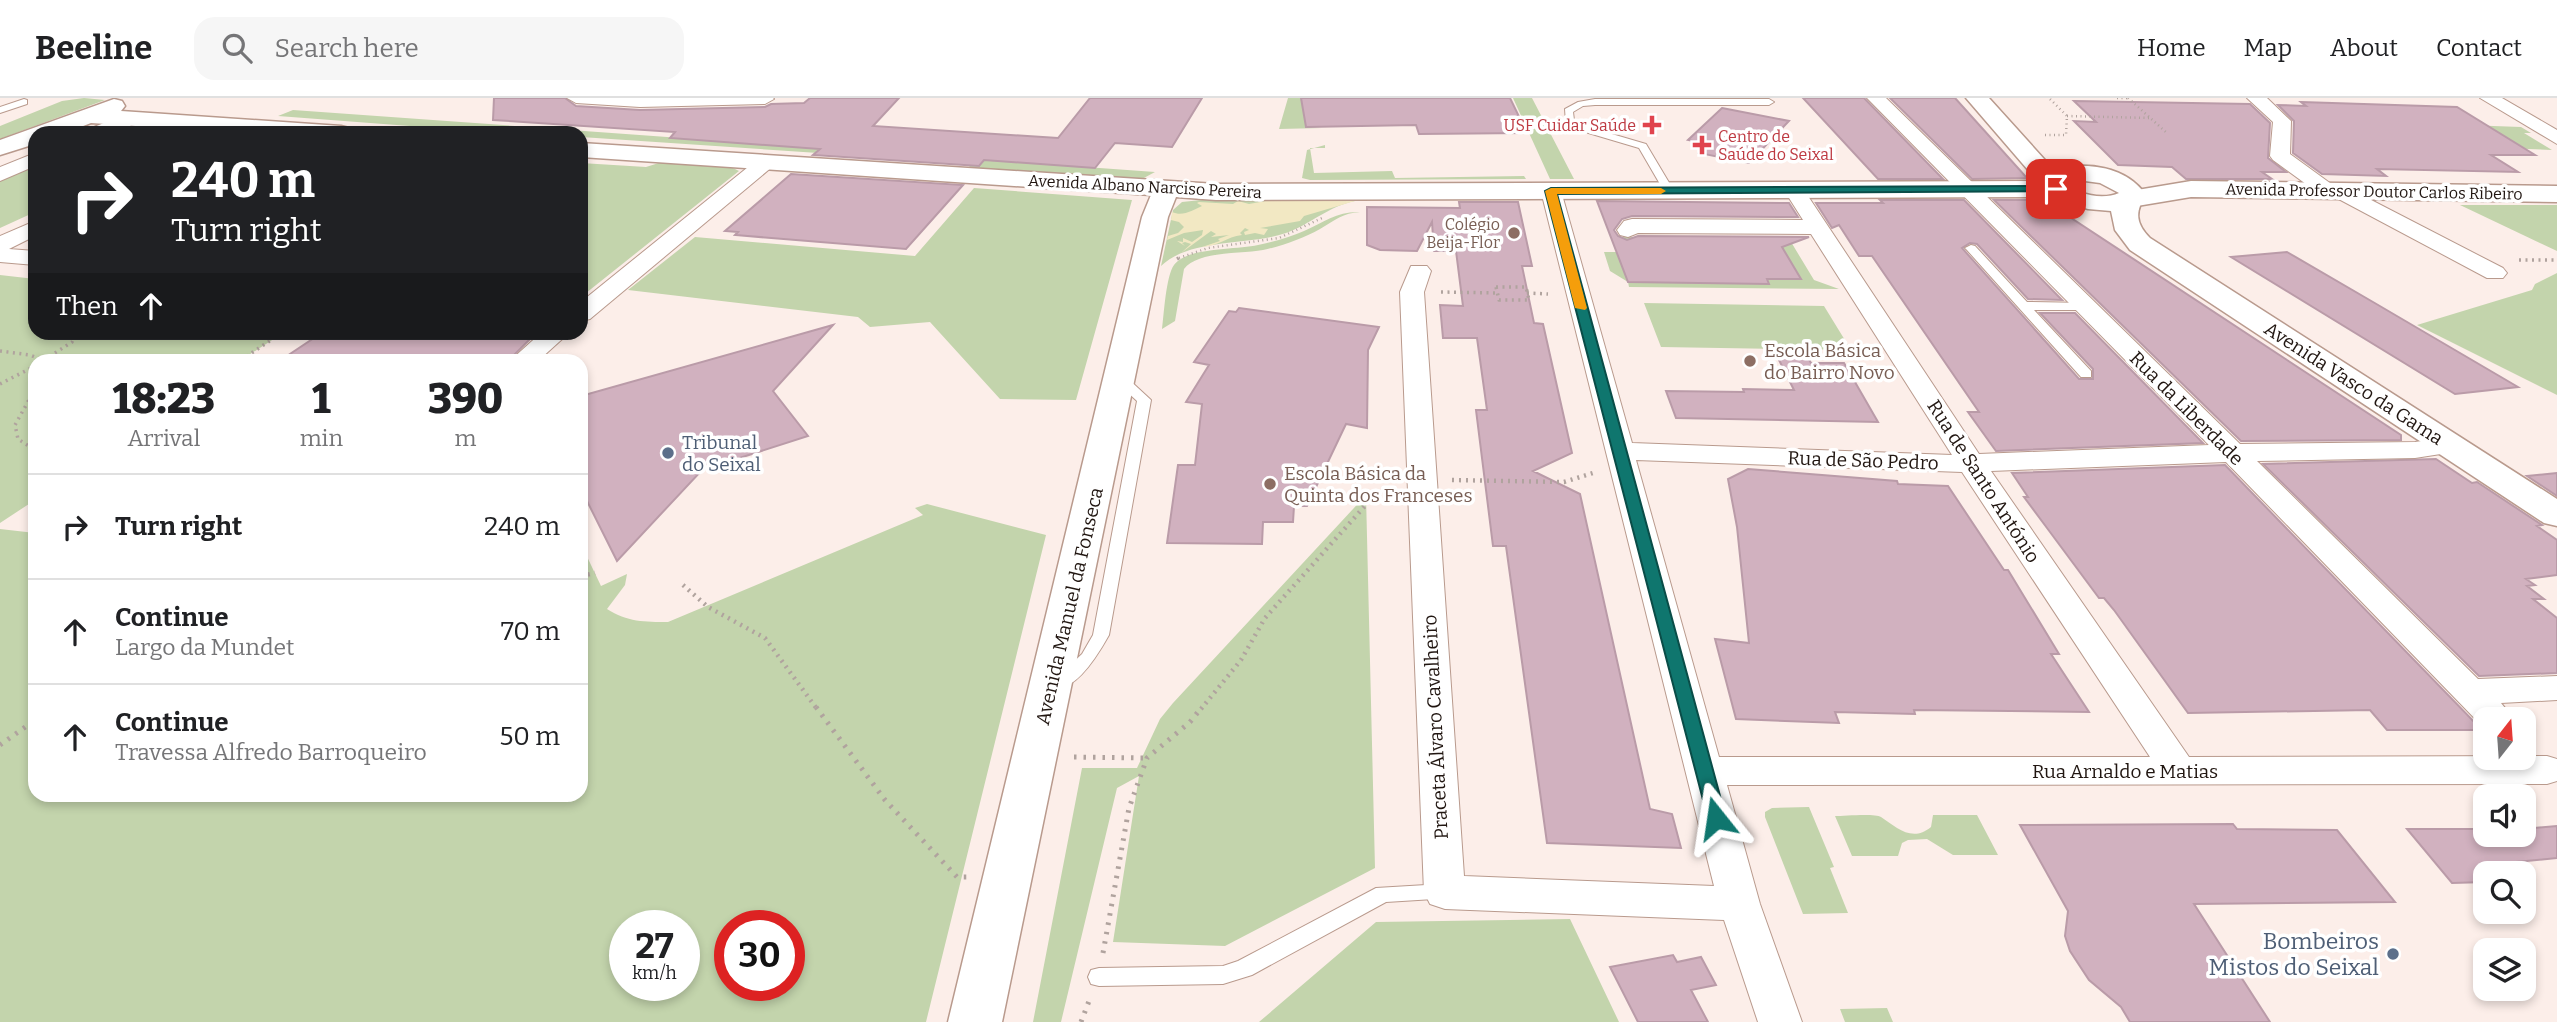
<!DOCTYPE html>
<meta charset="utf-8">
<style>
body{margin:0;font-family:Bitter,serif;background:#f6f6f6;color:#202124;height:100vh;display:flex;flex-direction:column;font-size:26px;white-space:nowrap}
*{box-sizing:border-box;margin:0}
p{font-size:23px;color:#757577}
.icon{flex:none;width:38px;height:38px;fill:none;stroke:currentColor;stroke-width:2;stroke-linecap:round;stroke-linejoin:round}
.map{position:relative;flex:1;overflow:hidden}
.details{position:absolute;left:28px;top:256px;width:560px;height:448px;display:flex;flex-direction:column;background:#fff;border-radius:21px;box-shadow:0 4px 10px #0003}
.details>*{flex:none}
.top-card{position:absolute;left:28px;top:28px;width:560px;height:214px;border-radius:21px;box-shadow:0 4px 10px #0003;background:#202124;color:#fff;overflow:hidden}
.needle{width:46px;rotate:17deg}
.buttons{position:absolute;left:2473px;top:609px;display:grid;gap:14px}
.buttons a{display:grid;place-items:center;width:63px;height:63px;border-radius:14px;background:#fff;box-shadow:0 4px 10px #0003;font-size:35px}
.speed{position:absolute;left:609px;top:812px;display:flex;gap:14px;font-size:35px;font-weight:700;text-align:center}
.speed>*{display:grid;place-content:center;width:91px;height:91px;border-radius:50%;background:#fff;box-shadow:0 4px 10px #0003;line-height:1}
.speed small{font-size:18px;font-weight:400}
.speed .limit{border:10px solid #d22;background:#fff;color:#111}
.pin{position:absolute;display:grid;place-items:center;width:60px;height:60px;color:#fff;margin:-30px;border-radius:14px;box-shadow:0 4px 10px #0006}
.me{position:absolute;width:77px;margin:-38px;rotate:345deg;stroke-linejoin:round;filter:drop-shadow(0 0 5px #0008)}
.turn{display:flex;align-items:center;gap:24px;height:147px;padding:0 28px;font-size:32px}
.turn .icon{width:91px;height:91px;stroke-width:2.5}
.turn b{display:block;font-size:49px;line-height:60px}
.then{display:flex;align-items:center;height:66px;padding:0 28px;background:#0003;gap:14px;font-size:26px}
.eta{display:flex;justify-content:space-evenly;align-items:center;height:119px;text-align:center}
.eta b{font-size:42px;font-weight:800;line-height:49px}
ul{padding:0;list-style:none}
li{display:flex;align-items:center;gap:21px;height:105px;padding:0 28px;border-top:2px solid #e0e0e0}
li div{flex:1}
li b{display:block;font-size:26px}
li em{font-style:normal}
header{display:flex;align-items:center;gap:42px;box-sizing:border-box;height:98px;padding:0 35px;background:#fff;border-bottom:2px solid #e0e0e0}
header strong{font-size:33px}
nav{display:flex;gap:38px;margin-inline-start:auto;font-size:24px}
.search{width:490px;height:63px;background:#f6f6f6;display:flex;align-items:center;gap:18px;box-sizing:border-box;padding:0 24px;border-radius:21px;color:#757577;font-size:26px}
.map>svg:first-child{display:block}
.green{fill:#c3d4ac;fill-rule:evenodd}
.sand{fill:#f2e8c3}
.building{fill:#d1b1bf;stroke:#ba9ba8;stroke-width:2}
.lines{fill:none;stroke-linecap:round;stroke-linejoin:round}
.lane-casing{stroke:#b99a8d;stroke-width:2}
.street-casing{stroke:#b99a8d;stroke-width:2}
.secondary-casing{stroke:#b99a8d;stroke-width:3}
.primary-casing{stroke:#b99a8d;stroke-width:3}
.path-far3{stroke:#b0a39e;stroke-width:2.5;stroke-dasharray:1 3.5;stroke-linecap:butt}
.path-far2{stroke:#b0a39e;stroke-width:3.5;stroke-dasharray:2 4.5;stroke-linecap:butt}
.path-far1{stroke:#b0a39e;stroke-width:4.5;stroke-dasharray:2 5;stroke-linecap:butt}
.path{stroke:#b0a39e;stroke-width:5;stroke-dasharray:2.5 7;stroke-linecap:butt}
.lane{fill:#fff;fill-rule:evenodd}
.street{fill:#fff;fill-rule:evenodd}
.secondary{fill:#fff;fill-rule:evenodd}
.primary{fill:#fff;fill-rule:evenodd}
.route{fill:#0f766e;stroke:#0a4d48;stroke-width:2}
.slow{fill:#f59e0b}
.health-dot{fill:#e0444e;stroke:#fff;stroke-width:2.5}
.education-dot{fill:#8d6e63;stroke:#fff;stroke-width:2.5}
.service-dot{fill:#5c6f8a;stroke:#fff;stroke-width:2.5}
.labels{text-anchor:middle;stroke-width:7;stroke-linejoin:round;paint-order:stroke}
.far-health-label{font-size:16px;fill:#be3a42;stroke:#fff;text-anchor:end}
.far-street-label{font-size:16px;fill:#211611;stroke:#fff}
.far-education-label{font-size:16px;fill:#785e54;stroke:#fff;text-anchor:end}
.education-label{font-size:19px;fill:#785e54;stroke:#fff;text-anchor:start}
.street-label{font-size:19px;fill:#211611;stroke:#fff}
.service-label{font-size:19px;fill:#4e5e75;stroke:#fff;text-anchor:start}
.near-service-label{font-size:23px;fill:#4e5e75;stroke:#fff;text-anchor:end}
</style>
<header>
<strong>Beeline</strong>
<div class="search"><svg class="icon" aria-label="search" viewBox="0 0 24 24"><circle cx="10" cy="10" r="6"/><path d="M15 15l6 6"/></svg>Search here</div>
<nav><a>Home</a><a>Map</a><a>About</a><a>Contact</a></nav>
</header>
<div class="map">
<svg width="2557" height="924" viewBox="0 0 2557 924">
<rect width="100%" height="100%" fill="#fceee9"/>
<path class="green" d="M84,0L105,2L0,41V28L62,3Z
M1288,0H1301L1306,29L1322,30L1279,31Z
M1513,0H1532L1574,81H1550Z
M293,12L1155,74L1142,81H1130L970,70L968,65L581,39V35H502L278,18Z
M2411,25L2521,29L2531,35H2524L2552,52L2446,48Z
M1325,47V50H1310L1314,75L1392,73L1395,80L1524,78L1526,81L1310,82L1302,80L1307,52Z
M662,64L731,69L739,73L581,199V65L646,69Z
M35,66V114L0,130V82Z
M974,90L1132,102L1076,302L1000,301L930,224L870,229L858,219L628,192L695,139L915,158Z
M1201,102L1355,103C1329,108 1311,126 1286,135C1248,148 1190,140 1161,168L1173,112L1182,104Z
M2460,107H2557V153Z
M1360,114C1343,115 1335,122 1320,131C1304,140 1282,148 1263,152C1242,156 1197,153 1184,171L1175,223L1162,231C1164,216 1166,178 1174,167C1187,149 1236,152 1258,147C1273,144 1290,139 1304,133C1324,124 1338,113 1360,114Z
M1615,139H1788L1814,182L1839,191L1629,189L1628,184L1610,173L1604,154H1621Z
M2557,175V297L2417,227L2532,192L2535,186Z
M0,177L35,181V234L283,235L241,262H35V402L0,425Z
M1644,205L1824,208L1851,252L1661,249Z
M1366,397L1375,770L1225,848L1113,844L1139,678L1117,690L1061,924H1033L1082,670H1137L1160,621L1173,605Z
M927,406L1046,437L926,924H0V431L35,435V696H581V446L601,488L627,476L625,487L607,511C627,524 645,524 668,524L923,417L915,410ZM625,828H684V887H625ZM730,828H789V887H730Z
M1809,709L1834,769L1830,770L1848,815L1803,816L1765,719V714L1772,710Z
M1933,717H1977L1998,757H1953L1927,741L1908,742L1902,745L1898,758H1852L1835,718C1844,718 1875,715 1881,719C1896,729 1912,745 1931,729Z
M1570,821L1619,924H1259L1376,824Z
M1887,910L1893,924H1845L1840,911Z"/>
<path class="sand" d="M1350,101L1355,103L1304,118L1300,123L1260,130L1268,131L1264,137L1255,135L1245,137L1244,134L1249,132L1245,130L1240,135L1242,137C1226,139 1219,148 1202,149L1220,143L1218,141L1229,137L1211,139L1216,136L1211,133L1181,155L1191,146L1185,144L1182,145L1185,148L1177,143L1183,144V140L1192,144L1202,137L1203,132L1184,135L1167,142L1168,138L1178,135L1184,129L1179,124L1171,122L1172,114C1183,119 1193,112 1202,108L1197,105L1199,104L1233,106L1238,103L1249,106L1271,102Z"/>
<path class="building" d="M494,0H565L576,8L640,12L765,9L771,6L804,5L810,0H899L873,28L1058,40L1090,0H1202L1172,49L1115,45L1095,70L984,62L979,68L813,57L820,51L670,40L675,34L493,22Z
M1301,0H1510L1527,35L1419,36L1416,27L1306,29Z
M1803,0H1864L1943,81H1878Z
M1890,0H1955L2027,80L1972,81Z
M2074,3L2250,6L2270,25L2268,60L2286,74H2262L2272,81H2186L2172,69L2118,67L2074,23L2096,24Z
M2301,4L2457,9L2535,57H2491L2518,74L2377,71L2386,78L2322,76L2293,55L2294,23L2278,7L2306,8Z
M1722,10L1789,23L1749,65L1699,55L1708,46L1688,42Z
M791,76L963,87L906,151L735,137L738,134L725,133Z
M1880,102H1964L2062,202L2028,201L1977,146L1970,145L1962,150L2079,281H2093V271L2040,215H2075L2203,345L1996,353L1968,314H1979L1872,158H1859L1839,127L1832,130L1816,105H1883Z
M1994,102H2050L2060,105L2056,110L2401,337V342L2241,343Z
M1597,103L1789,105L1798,119L1632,118L1622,121L1614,132L1618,138L1627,142L1638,138L1809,139L1782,149L1801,181H1767L1769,186L1628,184Z
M1459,104H1518L1532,168H1522L1534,225L1543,226L1572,355L1533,373L1580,396L1650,711L1672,716L1681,750L1547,745L1506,448H1493L1476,312H1487L1477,240H1443L1440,207L1463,208L1456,153H1434L1432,124L1417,153L1380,152L1367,147V109L1460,110Z
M2287,154L2373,204L2518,289L2455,296L2231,159Z
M1239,210L1379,229L1368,252L1367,330L1346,326L1307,408H1294L1293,424H1263L1262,446L1167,445L1178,367H1195L1202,306L1186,304L1209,267L1194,264L1229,213L1236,214Z
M833,227L773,293L808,338L702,372L617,463L581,391V298Z
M323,234H499L495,238L530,241L509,262H281Z
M1777,258H1807L1811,265H1844L1878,324L1676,320L1666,293L1744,294L1743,291L1794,292Z
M2436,361L2472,385L2477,384L2542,427L2537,428L2557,442V477L2526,481L2535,487L2527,488L2544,501H2533L2557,520V575L2479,578L2263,366Z
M2225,367L2482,632H2387L2370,612L2188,615L2114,512L2104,500H2099L2047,430L2024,399H2028L2012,375Z
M1748,371L1897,383L1898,386L1948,388L2004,472H2008L2059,556H2051L2089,614L1914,612L1915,616L1835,614L1839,625L1736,621L1715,541L1749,545L1737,429L1728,381Z
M2557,375V398L2527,378Z
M2233,726L2237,731L2337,732L2395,804L2194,806L2270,924H2130L2121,909L2089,882L2070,853L2065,838L2068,813L2020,727Z
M2557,728V760L2485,767V784L2452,785L2407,731H2485V737H2524V731Z
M1673,857L1677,864L1701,859L1716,887L1691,892L1708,924H1638L1610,869Z"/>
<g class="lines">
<g class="lane-casing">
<path id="lane" d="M24,1L27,2V6L0,15V9Z
M1595,1H1769L1774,4L1769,7H1595L1583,8L1573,14L1574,22L1581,27L1646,46L1674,93L1669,96L1664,93L1639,50L1575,31L1566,25L1565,11L1578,4Z
M1971,147L1975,148L2027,204L2087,205L2089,208L2083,212H2034L2091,273V279H2081L1967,152L1965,150Z
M1120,277L1125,278L1151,302L1109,537C1100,553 1076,595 1054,589L1051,585L1082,556L1093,537L1137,303L1113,281Z
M1443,786L1450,788L1453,794L1450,800L1386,804L1252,877L1223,886L1099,888L1091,886L1088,879L1091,872L1099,870L1223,868L1238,863L1376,790Z"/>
</g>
<g class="street-casing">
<path id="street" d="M567,0H773L774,1L765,6L640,9L576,5Z
M1867,0H1886L2240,346L2415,344L2450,339L2460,341L2464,347L2460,353L2415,360L2257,363L2478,581L2557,578V602L2501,605L2514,621H2485V631L2226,364L1991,373L2189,659L2547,658L2557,661V683L2547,686L1727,687L1760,806L1802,924H1758L1724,822L1445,811L1430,806L1424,794L1400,194L1411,168H1427L1431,173L1424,194L1464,778L1714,788L1541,93L1544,89H1558L1561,93L1632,345L1952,357L1811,136L1638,135L1628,139L1620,137L1617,132L1624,123L1632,121L1803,122L1784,92L1787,88H1801L1804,92L1979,356L2209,347ZM1636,362L1962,374L2150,659H1719Z
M2247,0H2267L2291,23L2290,56L2334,88L2346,89L2503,170L2507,175L2503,180H2487L2333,98L2321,97L2273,62L2270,58L2273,24Z
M2480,0H2502L2557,32V46Z
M129,15L136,17L138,21C125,36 105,35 86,35L89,31Z
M35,55V68L0,83V69Z
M765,59L772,61L775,65L772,69L590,221L581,223V204L758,61Z
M35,123V138L9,151L35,153V167L0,164V138Z
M542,234H570L539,262H511Z"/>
</g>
<g class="secondary-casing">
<path id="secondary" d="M114,1L122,3L125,8L121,13L341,28L349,30L353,35H239L91,25L65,35H35V46L0,57V42Z
M581,45L1216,86L2056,83L2065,86L2069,91L2065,96L2056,99L1216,102L1176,99L1168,119L1002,924H948L1142,119L1151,97L581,59Z
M2191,83L2557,88V104L2191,99L2131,109L2122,106L2118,101L2122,96L2131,93Z"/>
</g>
<g class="primary-casing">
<path id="primary" d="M1966,0H1989L2054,72C2086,63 2126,68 2146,97C2135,113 2135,125 2150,140L2557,401V428L2544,425L2130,152L2115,132L2111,113L2088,111L2052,100ZM2085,83L2100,85L2119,95C2103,102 2076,97 2065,84Z"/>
</g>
<path class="path-far3" d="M2117,0H2128
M2128,0L2167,35
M2067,18L2151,20
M368,32L416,35
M2045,37H2066L2067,18L2049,0
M1179,160L1208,150L1279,140L1322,120"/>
<path class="path-far2" d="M1177,161L1182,158
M2519,162H2557
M1496,189H1526L1529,202H1499Z
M1441,194L1498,195
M1527,195L1548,196
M0,253L30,257L43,262
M44,262L72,244L77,234
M241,262L283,234
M0,286L35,268
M35,291L15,327L18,341L35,352"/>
<path class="path-far1" d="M1452,382L1564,384L1593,375
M581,478L595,475
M683,487L708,509L765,540L817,611
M1201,611L1241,562L1265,520L1372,400L1390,390"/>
<path class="path" d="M816,609L885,702L957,779H967
M0,647L35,622
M1074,659L1147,660
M1103,855L1129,710L1147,660L1190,624L1202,609
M1081,924L1089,903"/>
<use href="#lane" class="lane"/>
<use href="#street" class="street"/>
<use href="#secondary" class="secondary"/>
<use href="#primary" class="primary"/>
</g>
<path class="route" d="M2056,88L2061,91L2060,93L1557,96L1726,720L1723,725L1716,727L1709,725L1545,93L1551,90Z"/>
<path class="slow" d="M1551,90H1661L1666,93L1661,96H1557L1587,210L1585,212L1575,210L1545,93Z"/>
<g class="health-dot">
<path d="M1648.5 16.5h7v7h7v7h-7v7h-7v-7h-7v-7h7z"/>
<path d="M1698.5 36.5h7v7h7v7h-7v7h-7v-7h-7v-7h7z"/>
</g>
<g class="education-dot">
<circle cx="1514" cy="135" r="7"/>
<circle cx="1750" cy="263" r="7"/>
<circle cx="1270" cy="386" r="7"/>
</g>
<g class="service-dot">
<circle cx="668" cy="355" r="7"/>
<circle cx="2393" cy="856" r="7"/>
</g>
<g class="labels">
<g class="far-health-label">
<text x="1636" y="33">USF Cuidar Saúde</text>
<text x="1718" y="44" text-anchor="start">Centro de<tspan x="1718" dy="18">Saúde do Seixal</tspan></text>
</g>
<g class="far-street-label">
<text transform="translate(1145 88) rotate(3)" y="6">Avenida Albano Narciso Pereira</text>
<text transform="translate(2374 93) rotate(1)" y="6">Avenida Professor Doutor Carlos Ribeiro</text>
</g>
<g class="far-education-label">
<text x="1500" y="132">Colégio<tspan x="1500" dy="18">Beija-Flor</tspan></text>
</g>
<g class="education-label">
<text x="1764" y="259">Escola Básica<tspan x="1764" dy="22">do Bairro Novo</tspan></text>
<text x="1284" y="382">Escola Básica da<tspan x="1284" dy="22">Quinta dos Franceses</tspan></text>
</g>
<g class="street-label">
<text transform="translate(2354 285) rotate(33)" y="7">Avenida Vasco da Gama</text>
<text transform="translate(2187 310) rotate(45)" y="7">Rua da Liberdade</text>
<text transform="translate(1863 362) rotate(2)" y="7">Rua de São Pedro</text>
<text transform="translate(1984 383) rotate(57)" y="7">Rua de Santo António</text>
<text transform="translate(1069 508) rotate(-77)" y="7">Avenida Manuel da Fonseca</text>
<text transform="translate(1435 629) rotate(-93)" y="7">Praceta Álvaro Cavalheiro</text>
<text x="2125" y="680">Rua Arnaldo e Matias</text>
</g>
<g class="service-label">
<text x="682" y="351">Tribunal<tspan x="682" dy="22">do Seixal</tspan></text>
</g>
<g class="near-service-label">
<text x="2379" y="851">Bombeiros<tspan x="2379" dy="26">Mistos do Seixal</tspan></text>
</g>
</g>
</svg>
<div class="buttons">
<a><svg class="needle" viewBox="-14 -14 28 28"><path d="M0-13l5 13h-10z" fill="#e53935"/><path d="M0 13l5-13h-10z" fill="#757577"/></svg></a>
<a><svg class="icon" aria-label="sound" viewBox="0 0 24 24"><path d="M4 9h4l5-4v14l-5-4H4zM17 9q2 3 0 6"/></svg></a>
<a><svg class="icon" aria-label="search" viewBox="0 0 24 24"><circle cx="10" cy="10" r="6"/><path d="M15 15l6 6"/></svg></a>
<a><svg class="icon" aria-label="layers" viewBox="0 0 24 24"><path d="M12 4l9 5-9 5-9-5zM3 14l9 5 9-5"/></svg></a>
</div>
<div class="speed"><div>27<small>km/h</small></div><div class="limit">30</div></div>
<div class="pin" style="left:2056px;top:91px;background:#d93025"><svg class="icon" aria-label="arrive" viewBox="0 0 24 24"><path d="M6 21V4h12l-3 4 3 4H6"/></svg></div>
<svg class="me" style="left:1716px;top:720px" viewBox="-20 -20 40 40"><path d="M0-17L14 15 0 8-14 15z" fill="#0f766e" stroke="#fff" stroke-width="4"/></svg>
<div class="top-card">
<div class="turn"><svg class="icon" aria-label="right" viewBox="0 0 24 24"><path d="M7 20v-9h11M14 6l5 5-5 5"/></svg><div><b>240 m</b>Turn right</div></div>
<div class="then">Then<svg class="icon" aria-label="ahead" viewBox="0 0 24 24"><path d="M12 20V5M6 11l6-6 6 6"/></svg></div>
</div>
<section class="details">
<div class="eta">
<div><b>18:23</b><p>Arrival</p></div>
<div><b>1</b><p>min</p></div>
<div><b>390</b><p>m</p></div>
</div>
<ul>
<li><svg class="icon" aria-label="right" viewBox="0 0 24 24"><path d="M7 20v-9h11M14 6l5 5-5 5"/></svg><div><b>Turn right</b></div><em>240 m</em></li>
<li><svg class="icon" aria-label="ahead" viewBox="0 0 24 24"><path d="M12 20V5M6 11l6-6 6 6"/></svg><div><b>Continue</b><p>Largo da Mundet</p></div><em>70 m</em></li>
<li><svg class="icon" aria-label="ahead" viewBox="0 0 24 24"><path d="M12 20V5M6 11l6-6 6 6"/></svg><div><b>Continue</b><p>Travessa Alfredo Barroqueiro</p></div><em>50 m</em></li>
</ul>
</section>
</div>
